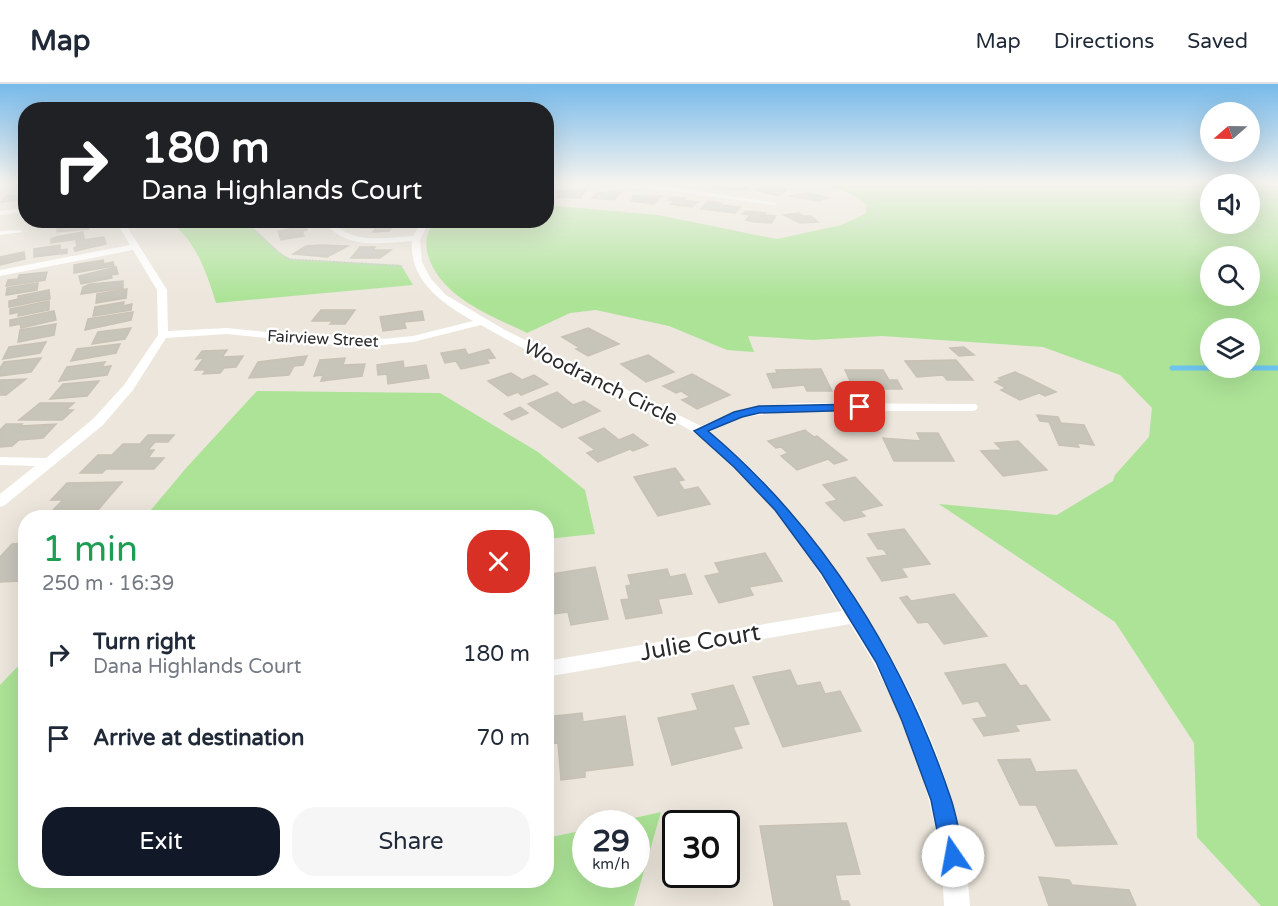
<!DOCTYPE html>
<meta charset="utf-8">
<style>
body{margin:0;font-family:"Varela Round",sans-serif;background:#f6f6f7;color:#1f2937;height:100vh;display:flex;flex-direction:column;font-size:22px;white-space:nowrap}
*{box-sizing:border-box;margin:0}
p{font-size:20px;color:#747a83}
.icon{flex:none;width:33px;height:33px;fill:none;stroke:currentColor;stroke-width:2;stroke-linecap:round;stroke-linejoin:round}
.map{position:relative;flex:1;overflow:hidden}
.side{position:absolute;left:18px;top:426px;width:536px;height:378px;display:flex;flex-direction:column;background:#fff;border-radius:24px;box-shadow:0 6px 24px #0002}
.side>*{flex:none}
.hud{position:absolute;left:18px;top:18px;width:536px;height:126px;border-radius:24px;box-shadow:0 6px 24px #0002;background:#202124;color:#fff;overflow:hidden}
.needle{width:39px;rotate:250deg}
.tools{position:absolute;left:1200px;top:18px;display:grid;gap:12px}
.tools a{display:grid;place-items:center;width:60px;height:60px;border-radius:50%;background:#fff;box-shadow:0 6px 24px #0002;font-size:30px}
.speed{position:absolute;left:572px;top:726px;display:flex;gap:12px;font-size:30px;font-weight:700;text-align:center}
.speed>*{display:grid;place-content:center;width:78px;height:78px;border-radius:50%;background:#fff;box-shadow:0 6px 24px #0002;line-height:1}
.speed small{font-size:15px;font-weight:400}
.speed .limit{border:3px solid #111;border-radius:9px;background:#fff;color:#111}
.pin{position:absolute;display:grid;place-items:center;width:51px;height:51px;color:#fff;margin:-26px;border-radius:12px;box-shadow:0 3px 9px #0006}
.me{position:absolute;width:66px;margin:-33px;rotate:348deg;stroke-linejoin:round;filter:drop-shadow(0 0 4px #0008)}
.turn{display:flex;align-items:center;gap:21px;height:126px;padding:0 24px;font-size:27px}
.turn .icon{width:78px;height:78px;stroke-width:2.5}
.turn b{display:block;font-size:42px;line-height:51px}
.round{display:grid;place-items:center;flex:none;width:63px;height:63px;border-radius:24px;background:#f6f6f7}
.summary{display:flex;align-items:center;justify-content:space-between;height:102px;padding:0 24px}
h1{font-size:36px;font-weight:600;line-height:45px;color:#1e9e55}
.cta{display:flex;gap:12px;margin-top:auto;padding:12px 24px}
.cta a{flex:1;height:69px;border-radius:24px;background:#111827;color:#fff;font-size:24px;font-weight:600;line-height:69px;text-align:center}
.cta a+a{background:#f6f6f7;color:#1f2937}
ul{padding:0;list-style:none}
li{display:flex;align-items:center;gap:18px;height:84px;padding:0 24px}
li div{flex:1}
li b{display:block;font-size:22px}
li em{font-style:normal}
header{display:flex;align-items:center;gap:36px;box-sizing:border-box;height:84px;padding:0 30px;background:#fff;border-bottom:2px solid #e0e1e3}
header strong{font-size:28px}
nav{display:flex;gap:33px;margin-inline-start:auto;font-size:21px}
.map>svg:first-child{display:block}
.green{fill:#ace397;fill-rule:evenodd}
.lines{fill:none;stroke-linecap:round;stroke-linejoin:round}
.stream{stroke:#6dc4f0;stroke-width:5}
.building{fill:#c7c4ba;stroke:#c8c2b5;stroke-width:1.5}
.path{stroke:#c8c8c8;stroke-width:2;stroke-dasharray:2 1.5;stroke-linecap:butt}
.street{fill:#fff;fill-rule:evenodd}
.route{fill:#1a73e8;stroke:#114b97;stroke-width:1.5}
.labels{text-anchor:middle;stroke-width:5;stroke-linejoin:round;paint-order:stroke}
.far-street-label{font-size:16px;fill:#2a2a2a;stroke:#fff}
.street-label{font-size:20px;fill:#2a2a2a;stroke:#fff}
.near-street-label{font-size:24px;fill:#2a2a2a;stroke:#fff}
</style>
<header>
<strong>Map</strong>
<nav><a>Map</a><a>Directions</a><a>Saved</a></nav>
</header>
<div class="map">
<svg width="1278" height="822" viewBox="0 0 1278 822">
<rect width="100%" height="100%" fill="#ece6dc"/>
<path class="green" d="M818,99H1278V822H1261L1197,753L1194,659L1115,538L939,420L1057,431L1113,397L1115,391L1149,353L1152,324L1120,291L1043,263L882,252L813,256L748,252L754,268L727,266L669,242L596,226L570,229L527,249C490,231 437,212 427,167C425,156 428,145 435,137L546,136V121L658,131L777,155L841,141L865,130L867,122C855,108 835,104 818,99ZM1250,100V140H1210V100ZM1250,172V212H1210V172ZM1210,244H1250V284H1210Z
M169,137H246L280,169L291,175L401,181L413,201L216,219C207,189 195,155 169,137Z
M257,307L440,309L538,368L585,406L595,450L546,455V434L145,433L187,383Z
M25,575L26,796H546V754L585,746V790H636V740L612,739L661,728L634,822H0V601Z"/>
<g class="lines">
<path class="stream" d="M1172,284H1278"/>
</g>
<path class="building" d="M729,100L749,102L744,106L711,104L715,102L725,103Z
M767,100L775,101L773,103L787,105L779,112L755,106Z
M574,106H585L581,114L557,113L559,109H556L558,107Z
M610,108H621L615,116L592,114L597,109Z
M810,109L829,114L819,117L789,112Z
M26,110L23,116L1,118L6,112Z
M634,111L648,113L662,112L654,120L631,117L635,113H632Z
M672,113L685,114L683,116L698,118L692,123L670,120L675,117L668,116Z
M708,117L722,119L721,121L740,123L735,129L701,125Z
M745,127L766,129L764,131L776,132L771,139L754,138L746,136L750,131L742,130Z
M799,129L803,132H811L818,138L800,139L784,131Z
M391,138L388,143H392L389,147L373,148L376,144H361L365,139Z
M89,140V145L57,148V144Z
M305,142L307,146L302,147L304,152L281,156L278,147Z
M83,148L84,154L51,159V155L56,153Z
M104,153L106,160L75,167L74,164L77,163L76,157Z
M60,161V166L67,165V169L34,173V165Z
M321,161L348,162L327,173L293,170L306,162Z
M360,163H375L373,166H391L380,174H351Z
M24,168L25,175L0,181V173Z
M103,176L104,180L113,178L114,182L74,189V181Z
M116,183L118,190L111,191L112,194L81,200L79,192Z
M47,188L45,196L6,202L8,196L18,195L19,191Z
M123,197V204L81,210L83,203L90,200Z
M38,199L37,206L6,211L7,204Z
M127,205L126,214L96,219L97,210Z
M49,206L50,215L9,223V217L18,215V212Z
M49,217V226L18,232L19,228L10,230V225Z
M124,218L123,222L132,220L131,226L93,232L95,223Z
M321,226H355L345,240H330L333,237H312Z
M54,227L56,236L21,244L20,240L10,242V236Z
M422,227L424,236L404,238L406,244L383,247L380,233Z
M133,228L131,236L85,246L88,235Z
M56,240L54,251L18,258L20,246Z
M131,244L125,255L92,260L98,248Z
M588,244L619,260L588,272L576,265L580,264L562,253Z
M46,258L40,269L3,275L9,263Z
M120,260L116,269L71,277L77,265Z
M964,263L974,271L959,272L950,264Z
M465,265L468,271L489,265L495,274L487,275L489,279L461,285L456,277L445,279L441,269Z
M227,266L222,273L243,272L236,283L224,284L220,289L203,290L206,286H195L204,274L196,275L202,267Z
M648,271L674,288L646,298L621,280Z
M307,272L303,281L294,282L289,291L249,294L258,278Z
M41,274L31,288L0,292V284L4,278Z
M345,274L343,281L365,280L362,292L321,297L323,291L314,292L320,276Z
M956,276L973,296H947L943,291L917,293L905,277Z
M403,277L404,284L426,281L429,294L388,300L387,290L378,291L377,281Z
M105,278L102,283L111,282L107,291L59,297L67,283Z
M821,285L832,307H807L804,301L773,304L767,290L777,289L776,286Z
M845,286H883L889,296H897L902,305H878L875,299H851Z
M1015,288L1026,293L1056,308L1045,312L1039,309L1020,316L1001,306L1006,304L995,298L1002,295L999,294Z
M511,289L522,296L534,291L548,300L521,311L518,308L508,312L488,297Z
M692,290L730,311L697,325L682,316L690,313L681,307L676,309L663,302Z
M26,295L6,311H0V296Z
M99,297L87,312L50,315L63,300Z
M557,308L573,321L584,317L600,327L562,344L528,320Z
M40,319H74L66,326H73L62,336H19Z
M520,323L528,329L512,336L504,330Z
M1037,331L1058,333L1061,339L1084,341L1094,361L1077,359L1079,363L1059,361L1049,338L1040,337Z
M6,340H22L20,342L56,340L43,354L19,356L12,362L0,363V346Z
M604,344L619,356L633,350L648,361L633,367L630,365L598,378L587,369L595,366L579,354Z
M805,346L814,353L817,352L847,376L834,380L828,375L797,386L781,372L788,369L781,363L776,364L768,357Z
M917,349H938L954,377H894L883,354L921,357Z
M148,351H174L168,358H155L148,366H154L148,374H164L154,385H106L102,389H80L98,371H112L123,360H140Z
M1018,357L1047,386L1003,392L981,367L1002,366L995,359Z
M675,384L684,396L678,397L684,406L698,403L710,420L658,432L634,393Z
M855,393L882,421L860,427L865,432L844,437L826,419L837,416L823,401Z
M122,398L91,434H54L59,428H51L63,416H51L67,399Z
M904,445L930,480L901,484L907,493L882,497L867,474L888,471L883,465H878L868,450Z
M26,459V494L23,497L0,498V473L12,460Z
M765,469L782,497L749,503L753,511L719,519L705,492L720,489L715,479Z
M595,483L608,535L571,541L568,528L546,531V491Z
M667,485L670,493L685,490L692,510L658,515L662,529L626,535L621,516L629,515L626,502L631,501L628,491Z
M954,510L987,552L944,560L928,538L918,539L900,514L907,512L911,517Z
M1005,580L1020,602L1026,601L1050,636L1015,641L1019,647L984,652L973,635L988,633L978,617L963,620L945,589Z
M790,586L797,602L820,598L825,610L840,607L861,647L783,663L753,593Z
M733,601L749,640L733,643L742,664L672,681L658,634L698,626L692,610Z
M582,629L583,638L625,632L633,681L585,687V693L561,696L558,659L546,660V633Z
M1030,675L1036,688L1076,686L1117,760L1056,762L1036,721H1020L998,676Z
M846,739L860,790L835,791L841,817H848L850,822H774L760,742Z
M1039,793L1069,796L1072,801L1129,806L1136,822H1049Z"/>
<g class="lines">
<path class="path" d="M851,99L871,115L872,122L879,131L872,138L853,143
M953,99L984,105L971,99
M243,136L286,175L403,182"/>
<path class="street" d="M18,99H25L23,104H19Z
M583,99L678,104L778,119L774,121L678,108Z
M26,124V128L0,131V127Z
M115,136H123L167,206L168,247L227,244L337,255H382L413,252L473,237C442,219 409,197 412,157C386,159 350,165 330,144L334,136H340L338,143C358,160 390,153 413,152L422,136H430L420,156L422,178L431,195L446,211L505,246L701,342L739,326L793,319L976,320L978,323L976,326L972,327H793L743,333L709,348C772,396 816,457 858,524C869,540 882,555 891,573C934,650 965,733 970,822H944C941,720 905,625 850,540L546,593V577L842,527C803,460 756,388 688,345C670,334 650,327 631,317C581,293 529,269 481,241L413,258L382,261H337L227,250L166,254L133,306L103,341L5,421L0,423V410L35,382L0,381V373L46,374L93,335L124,301L158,251L157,206L133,166L0,192V186L130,161Z
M21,146L22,148L0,151V147Z"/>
</g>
<linearGradient id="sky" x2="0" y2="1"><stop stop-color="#77baeb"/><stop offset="0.46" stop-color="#f6f4ef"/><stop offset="1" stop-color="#f6f4ef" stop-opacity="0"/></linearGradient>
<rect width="1278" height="215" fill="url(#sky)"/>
<path class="route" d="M860,320L864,321V326L759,329L742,333L708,347C822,443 904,574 951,715C957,733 960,754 965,772L961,780L953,784L946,780L942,772L931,716L902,637L876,578L822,490L775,426L734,383L694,347L734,328L759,322Z"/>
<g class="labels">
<g class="far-street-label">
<text transform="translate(323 254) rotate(3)" y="6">Fairview Street</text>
</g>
<g class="street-label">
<text transform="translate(601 298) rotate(26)" y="7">Woodranch Circle</text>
</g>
<g class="near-street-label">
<text transform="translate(700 558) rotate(-10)" y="8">Julie Court</text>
</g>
</g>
</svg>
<div class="tools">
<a><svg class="needle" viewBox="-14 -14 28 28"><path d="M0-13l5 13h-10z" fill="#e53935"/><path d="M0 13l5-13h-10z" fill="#747a83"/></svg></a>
<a><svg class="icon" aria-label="sound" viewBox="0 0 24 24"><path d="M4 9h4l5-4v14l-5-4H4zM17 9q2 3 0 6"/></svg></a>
<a><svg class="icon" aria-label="search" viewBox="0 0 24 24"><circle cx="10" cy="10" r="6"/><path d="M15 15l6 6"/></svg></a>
<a><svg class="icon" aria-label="layers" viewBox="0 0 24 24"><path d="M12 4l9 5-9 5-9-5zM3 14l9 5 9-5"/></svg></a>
</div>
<div class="speed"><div>29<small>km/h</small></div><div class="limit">30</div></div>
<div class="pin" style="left:860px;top:323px;background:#d93025"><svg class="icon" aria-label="arrive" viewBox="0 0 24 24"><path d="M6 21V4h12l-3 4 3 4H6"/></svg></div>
<svg class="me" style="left:953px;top:772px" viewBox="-20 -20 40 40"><circle r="19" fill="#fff"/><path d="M0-13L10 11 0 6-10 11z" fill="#1a73e8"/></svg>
<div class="hud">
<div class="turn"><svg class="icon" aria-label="right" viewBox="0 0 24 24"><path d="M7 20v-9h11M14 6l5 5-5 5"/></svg><div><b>180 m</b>Dana Highlands Court</div></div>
</div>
<section class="side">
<div class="summary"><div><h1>1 min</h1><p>250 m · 16:39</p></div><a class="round" style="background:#d93025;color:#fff"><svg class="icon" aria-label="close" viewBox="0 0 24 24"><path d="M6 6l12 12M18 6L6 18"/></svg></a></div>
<ul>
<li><svg class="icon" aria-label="right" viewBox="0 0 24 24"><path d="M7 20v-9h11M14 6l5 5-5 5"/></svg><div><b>Turn right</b><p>Dana Highlands Court</p></div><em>180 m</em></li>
<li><svg class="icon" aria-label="arrive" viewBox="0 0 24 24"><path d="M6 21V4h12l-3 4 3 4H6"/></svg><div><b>Arrive at destination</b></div><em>70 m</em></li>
</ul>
<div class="cta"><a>Exit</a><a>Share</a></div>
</section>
</div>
